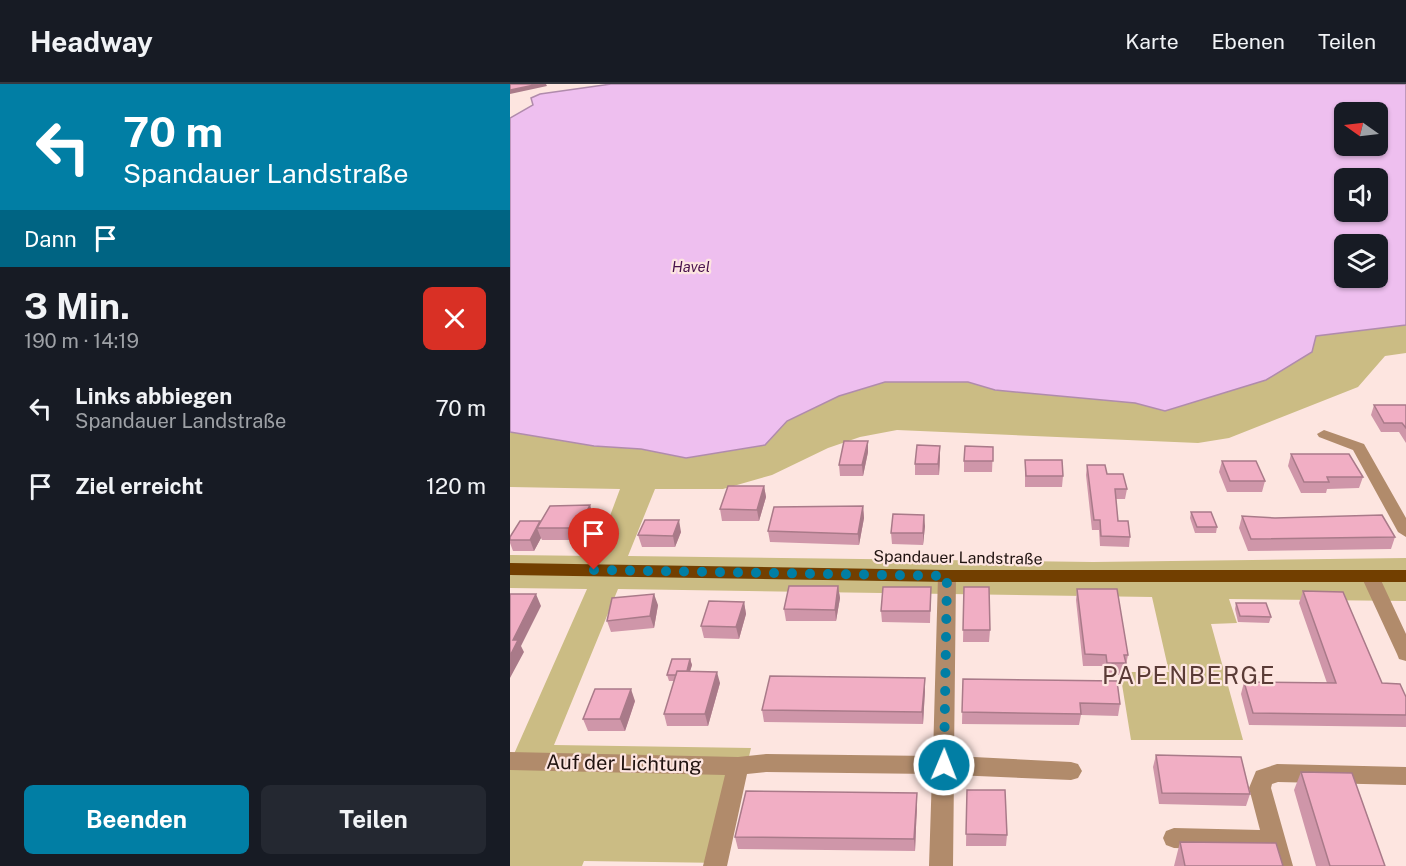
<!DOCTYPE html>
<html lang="de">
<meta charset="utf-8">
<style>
body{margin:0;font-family:"Public Sans",sans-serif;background:#242831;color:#f1f3f6;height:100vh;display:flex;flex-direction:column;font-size:22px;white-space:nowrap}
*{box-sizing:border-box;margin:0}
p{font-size:20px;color:#9ea1a6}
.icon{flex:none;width:33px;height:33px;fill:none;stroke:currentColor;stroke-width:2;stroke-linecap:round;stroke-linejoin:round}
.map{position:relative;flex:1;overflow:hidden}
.sheet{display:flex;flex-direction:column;background:#171b24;width:510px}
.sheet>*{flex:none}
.top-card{background:#017ea4;color:#fff;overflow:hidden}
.needle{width:39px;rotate:284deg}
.fabs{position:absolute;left:824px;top:18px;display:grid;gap:12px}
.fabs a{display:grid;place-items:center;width:54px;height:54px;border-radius:9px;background:#171b24;box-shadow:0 2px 4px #0004;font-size:30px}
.pin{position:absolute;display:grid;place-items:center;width:51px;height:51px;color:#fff;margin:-62px -26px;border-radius:50% 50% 50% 0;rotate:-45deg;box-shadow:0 0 6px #0007}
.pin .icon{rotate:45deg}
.me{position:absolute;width:66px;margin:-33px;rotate:1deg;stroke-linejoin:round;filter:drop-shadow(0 0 4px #0008)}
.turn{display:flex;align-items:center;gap:21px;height:126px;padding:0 24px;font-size:27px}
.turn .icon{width:78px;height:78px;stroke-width:2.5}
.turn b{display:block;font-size:42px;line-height:51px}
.then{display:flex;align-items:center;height:57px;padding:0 24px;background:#0003;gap:12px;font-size:22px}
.round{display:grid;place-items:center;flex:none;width:63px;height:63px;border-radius:9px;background:#242831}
.head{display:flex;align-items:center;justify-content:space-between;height:102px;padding:0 24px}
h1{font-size:36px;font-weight:700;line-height:45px}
.action{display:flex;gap:12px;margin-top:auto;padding:12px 24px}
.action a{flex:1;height:69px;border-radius:9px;background:#017ea4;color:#fff;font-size:24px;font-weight:700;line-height:69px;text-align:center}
.action a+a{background:#242831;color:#f1f3f6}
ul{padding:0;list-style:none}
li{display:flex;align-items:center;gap:18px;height:78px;padding:0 24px}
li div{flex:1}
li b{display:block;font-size:22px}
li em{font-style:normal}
header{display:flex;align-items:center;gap:36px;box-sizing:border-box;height:84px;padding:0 30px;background:#171b24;border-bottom:2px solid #363941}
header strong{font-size:28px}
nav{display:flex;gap:33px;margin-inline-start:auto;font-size:21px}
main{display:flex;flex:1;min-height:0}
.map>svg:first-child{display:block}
.green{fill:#cbbc84}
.water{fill:#eebfef;stroke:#b08bac;stroke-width:1.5;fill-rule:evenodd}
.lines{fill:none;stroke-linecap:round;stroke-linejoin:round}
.minor{fill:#b18b6b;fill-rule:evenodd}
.major{fill:#723f00;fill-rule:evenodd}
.wall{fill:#cf96a9}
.shaded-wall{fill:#a97a89}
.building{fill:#f1aec4;stroke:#a97a89;stroke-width:1.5}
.route{stroke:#017ea4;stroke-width:10;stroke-dasharray:0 18}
.labels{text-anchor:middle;stroke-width:4.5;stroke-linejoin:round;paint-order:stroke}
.far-water-label{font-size:15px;font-style:italic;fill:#48114c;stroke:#fde5e0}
.street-label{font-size:16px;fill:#201310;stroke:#fde5e0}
.near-street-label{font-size:20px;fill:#201310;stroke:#fde5e0}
.near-quarter-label{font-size:24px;letter-spacing:1.5px;fill:#5a3b36;stroke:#fde5e0}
</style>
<header>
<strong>Headway</strong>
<nav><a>Karte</a><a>Ebenen</a><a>Teilen</a></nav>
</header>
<main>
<section class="sheet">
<div class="top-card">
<div class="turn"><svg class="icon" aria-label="left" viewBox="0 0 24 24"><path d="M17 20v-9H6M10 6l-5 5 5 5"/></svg><div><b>70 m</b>Spandauer Landstraße</div></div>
<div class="then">Dann<svg class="icon" aria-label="arrive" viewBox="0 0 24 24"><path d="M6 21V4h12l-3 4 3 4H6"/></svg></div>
</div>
<div class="head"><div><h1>3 Min.</h1><p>190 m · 14:19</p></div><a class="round" style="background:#d93025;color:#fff"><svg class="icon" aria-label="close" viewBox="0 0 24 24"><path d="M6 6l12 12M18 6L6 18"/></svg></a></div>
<ul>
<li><svg class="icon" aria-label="left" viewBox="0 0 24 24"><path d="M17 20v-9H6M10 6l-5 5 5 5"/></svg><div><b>Links abbiegen</b><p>Spandauer Landstraße</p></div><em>70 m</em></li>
<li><svg class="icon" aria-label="arrive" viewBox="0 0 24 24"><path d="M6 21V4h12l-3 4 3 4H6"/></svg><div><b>Ziel erreicht</b></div><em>120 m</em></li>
</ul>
<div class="action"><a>Beenden</a><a>Teilen</a></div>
</section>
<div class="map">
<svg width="896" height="782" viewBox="0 0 896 782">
<rect width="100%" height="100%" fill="#fde5e0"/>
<path class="green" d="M896,240V269L875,272L848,303L719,354L688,359L387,346L350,353L318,364L262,391L213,405H145L118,472L583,478L896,474V517L719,515L727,539L701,540L733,656H621L610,588H659L642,513L108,505L44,661L241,664L214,779L74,777L72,782H0V679L77,505L0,504V471L85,472L110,405L0,403V348L84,362L131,365L176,374L255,361L277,337L329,312L375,298H458L485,306L625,319L655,327L683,318L805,252Z"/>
<path class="water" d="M101,0H896V241L806,252L802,268L756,296L655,327L625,319L485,306L458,298H375L329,312L277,337L255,361L176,374L131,365L84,362L0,348V34L23,21L21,14L30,10ZM834,28H867V62H834ZM834,94H867V128H834ZM834,160H867V194H834Z"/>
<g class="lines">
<path class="minor" d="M814,346L854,360L896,434V453L888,448L843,366L809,353L807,350Z
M437,486L443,488L446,492L444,672L561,678L568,680L572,687L568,694L561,696L444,691L443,782H419L422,690L256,688L237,690L217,782H193L215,691L0,686V668L228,673L256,670L423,672L428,492L431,488Z
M860,486L866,488L869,492L896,550V577L889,575L887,570L851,492L854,488Z
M767,680L896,683V701L768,698L762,700L761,704L783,782H759L756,767L664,764L656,761L653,754L656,747L664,744L750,746L739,704L746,687Z"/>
<path class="major" d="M0,479L437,486H896V498H437L0,491Z"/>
</g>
<path class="wall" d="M864,321H896V359L889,348H871L861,331Z
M430,362V373L429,391H405V380Z
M483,363L482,388H454V377Z
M358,368L353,392H330L329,381Z
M781,370L853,393L849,404L817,405L816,409H791L778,382Z
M515,376L553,392L552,403H515Z
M712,377L755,397L752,408H717L709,388Z
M577,381L597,390L617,405L615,415H606L608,437L620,453L619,463L590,462L589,446H582L576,391Z
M254,402L256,413L249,437H212L210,425Z
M80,421L83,433L72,456H32L31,454L24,467H3L0,459V453L30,437L31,438Z
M353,422L354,434L349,461L260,458L258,447Z
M681,428L707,443L706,449H685L680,434Z
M732,432L885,453L881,465L738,467L729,444Z
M415,442L413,461L382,460L381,449Z
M171,448L165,463H132L128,451Z
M328,502L330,514L326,537H276L274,525Z
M421,503L420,539L372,538L371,527Z
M454,503L480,546L479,558H453Z
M567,505L618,571L614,591H595L594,582H573L566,516Z
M793,507L872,599L896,613V643L739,641L731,610L734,598L817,599L789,519Z
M234,518L236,530L229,555L194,554L191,542Z
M726,519L761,533L759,539L728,538L725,525Z
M148,521L144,544L101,548L97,537Z
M180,575L182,581L180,587L210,599L198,642H157L154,630L164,597H159L157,591Z
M415,594V606L413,640L254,638L252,626Z
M453,595L610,620L608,632L571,631L569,641L452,640Z
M125,617L115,647H78L73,635Z
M646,671L740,710L736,722L649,720L643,683Z
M791,688L875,782H806L784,706Z
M457,706L497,751L496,762H456Z
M407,720L405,767L228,765L225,753Z
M670,758L773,782H664Z"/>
<path class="shaded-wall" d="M29,0H36L37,2L0,10V6Z
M358,357V368L353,392L352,381Z
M430,362V373L429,391L428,380Z
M254,402L256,413L249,437L247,426Z
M80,421L83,433L72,456L68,444Z
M353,422L354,434L349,461L348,450Z
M414,431L415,442L413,461V449Z
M169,436L171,448L165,463L163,452Z
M30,437L33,444H27L31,454L24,467L20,456Z
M328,502L330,514L326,537L325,526Z
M26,510L31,522L11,562L14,568L0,594V572L3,556Z
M144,510L148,521L144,544L140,532Z
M234,518L236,530L229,555L226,543Z
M180,575L182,581L177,597L176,591Z
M207,588L210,599L198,642L195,630Z
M415,594V606L413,640L412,628Z
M121,605L125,617L115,647L110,635Z
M407,709V720L405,767L404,755Z"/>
<path class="building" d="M0,0H29L0,6Z
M864,321H896V344L892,339H874Z
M334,357H358L352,381H329Z
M407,361L430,362L428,380H405Z
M455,362L483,363V377H454Z
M781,370H839L853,393H817L819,398H794Z
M515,376H552L553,392H516Z
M712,377H746L755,397H720Z
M577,381H595L597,390H613L617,405H605L608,437H618L620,453L591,452L590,436H584Z
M218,402H254L247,426L210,425Z
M80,421L68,444H27L40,422Z
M353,422L348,450L258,447L264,423Z
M681,428H701L707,443H687Z
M383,430L414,431L413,449H381Z
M872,431L885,453L741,455L732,432L765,434Z
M135,436H169L163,452L128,451Z
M10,437H30L20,456H0V453Z
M279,502H328L325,526L274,525Z
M373,503H421L420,527H371Z
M454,503H479L480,546H453Z
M567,505H607L618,571H614L616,579H597L596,571L575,570Z
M793,507L833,508L872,599L890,600L896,613V631L743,629L734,598L826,599Z
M0,510H26L3,556H8L0,572Z
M144,510L140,532L97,537L102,514Z
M199,517L234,518L226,543L191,542Z
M726,519H756L761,533L730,532Z
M162,575H180L177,587H167L166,591H157Z
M167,587L207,588L195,630H154Z
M260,592L415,594L412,628L252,626Z
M453,595L607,597L610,620L570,619L571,630L452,628Z
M85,605H121L110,635H73Z
M646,671L731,673L740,710L652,709Z
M791,688L842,689L875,782H820Z
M457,706H495L497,751L456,750Z
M236,707L407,709L404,755L225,753Z
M670,758L766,759L773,782H675Z"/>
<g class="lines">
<path class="route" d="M84,486L437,492L434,681"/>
</g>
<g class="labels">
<g class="far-water-label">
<text x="181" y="188">Havel</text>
</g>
<g class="street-label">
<text transform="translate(448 473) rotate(1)" y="6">Spandauer Landstraße</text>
</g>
<g class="near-street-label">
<text transform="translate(114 679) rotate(1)" y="7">Auf der Lichtung</text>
</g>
<g class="near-quarter-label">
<text x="679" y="600">PAPENBERGE</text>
</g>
</g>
</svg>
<div class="fabs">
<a><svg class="needle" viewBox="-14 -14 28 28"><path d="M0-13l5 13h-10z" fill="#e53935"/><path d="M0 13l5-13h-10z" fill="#9ea1a6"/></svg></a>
<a><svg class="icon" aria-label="sound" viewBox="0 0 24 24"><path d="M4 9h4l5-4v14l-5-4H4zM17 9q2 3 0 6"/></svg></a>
<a><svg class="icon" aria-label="layers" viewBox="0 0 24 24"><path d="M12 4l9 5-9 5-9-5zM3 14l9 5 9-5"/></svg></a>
</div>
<div class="pin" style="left:84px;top:486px;background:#d93025"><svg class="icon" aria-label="arrive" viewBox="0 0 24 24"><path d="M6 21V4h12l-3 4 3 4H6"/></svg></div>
<svg class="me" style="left:434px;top:681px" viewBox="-20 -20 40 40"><circle r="17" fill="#017ea4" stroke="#fff" stroke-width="3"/><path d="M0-11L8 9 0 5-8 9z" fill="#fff"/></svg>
</div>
</main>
